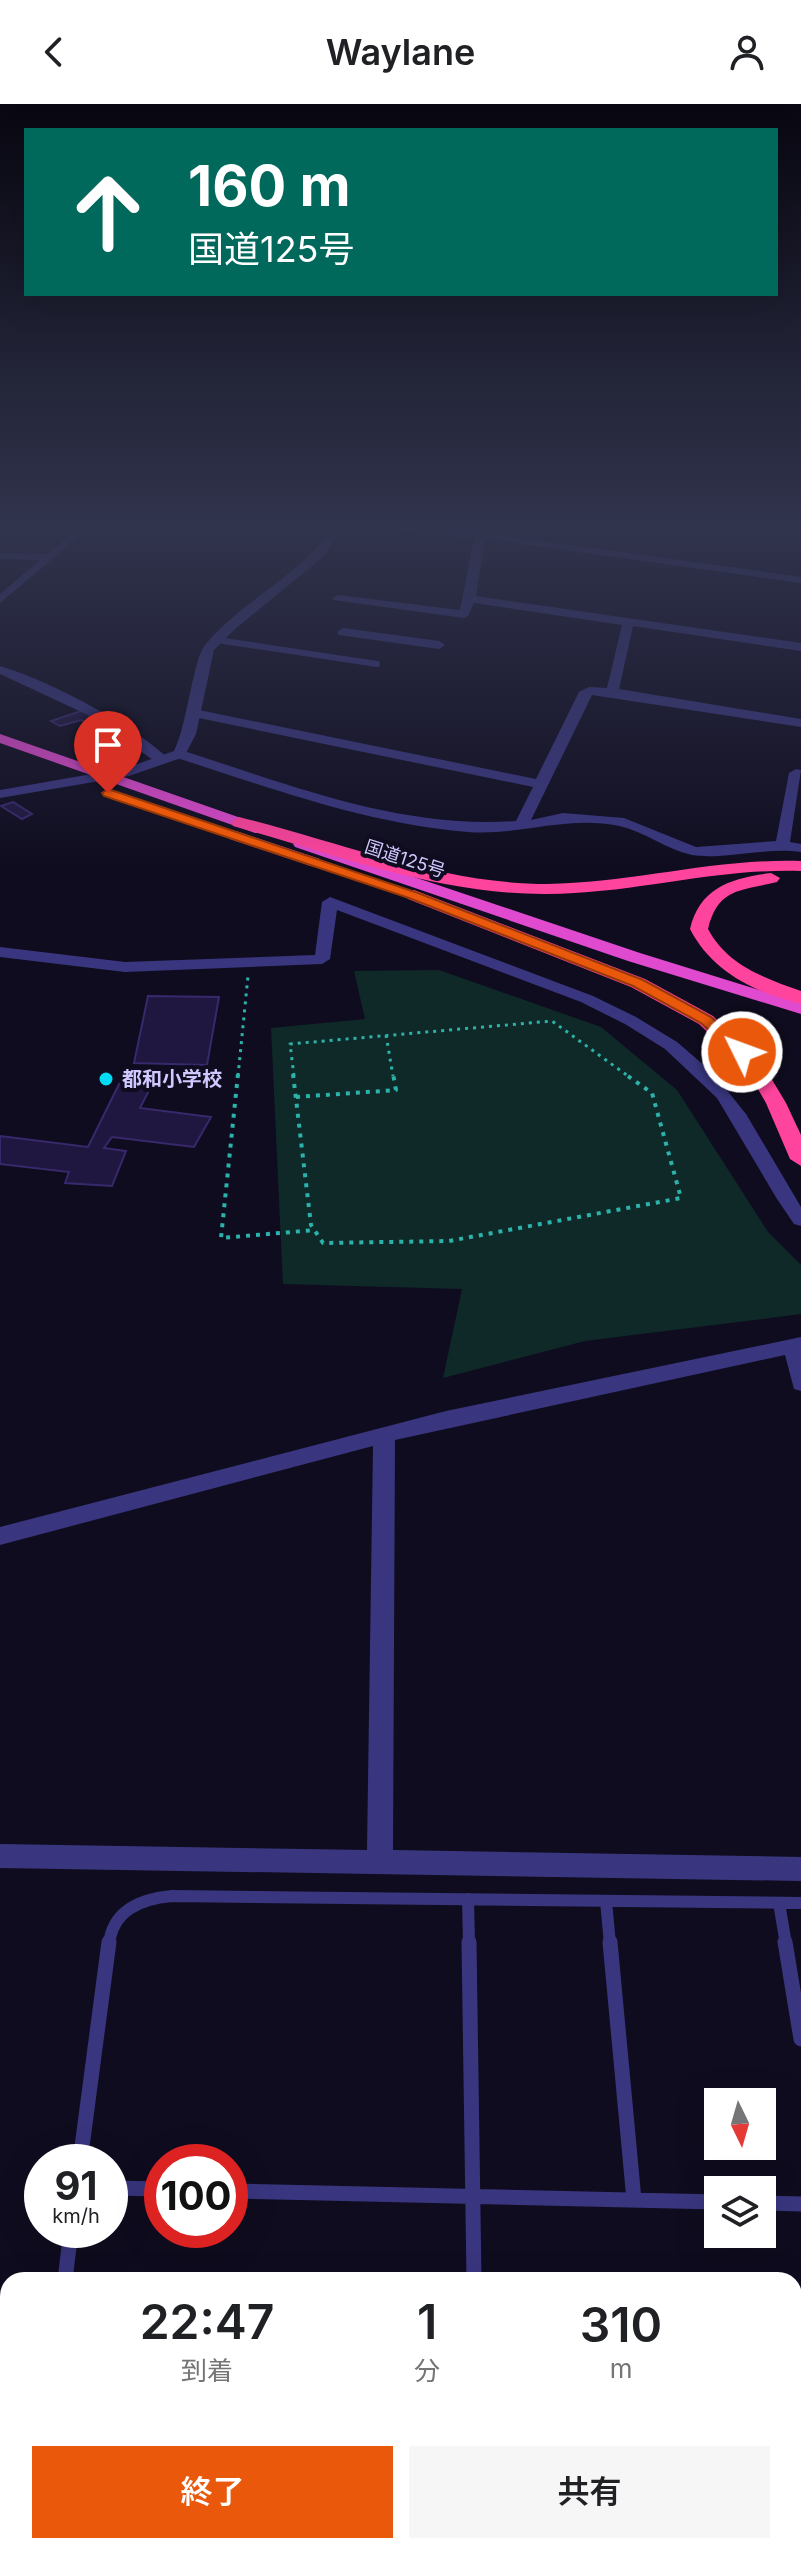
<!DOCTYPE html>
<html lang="ja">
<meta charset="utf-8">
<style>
body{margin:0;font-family:Inter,"Noto Sans JP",sans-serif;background:#f6f6f6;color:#202124;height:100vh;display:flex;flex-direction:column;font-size:30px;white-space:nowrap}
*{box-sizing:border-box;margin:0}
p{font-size:26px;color:#757577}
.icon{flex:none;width:44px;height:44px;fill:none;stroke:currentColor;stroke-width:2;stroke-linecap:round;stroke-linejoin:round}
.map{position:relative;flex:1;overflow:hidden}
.sheet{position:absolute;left:0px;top:2168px;width:802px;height:282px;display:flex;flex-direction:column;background:#fff;border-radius:24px 24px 0 0;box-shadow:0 8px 32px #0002}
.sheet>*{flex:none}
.hud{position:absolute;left:24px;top:24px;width:754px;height:168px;border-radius:0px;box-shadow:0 8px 32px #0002;background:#00695c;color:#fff;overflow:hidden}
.needle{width:52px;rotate:175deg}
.fabs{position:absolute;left:704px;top:1984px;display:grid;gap:16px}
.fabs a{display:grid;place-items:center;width:72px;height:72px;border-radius:0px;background:#fff;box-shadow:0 8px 32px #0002;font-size:40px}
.speed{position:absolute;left:24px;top:2040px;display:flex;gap:16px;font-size:40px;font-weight:700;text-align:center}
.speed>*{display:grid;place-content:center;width:104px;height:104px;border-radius:50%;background:#fff;box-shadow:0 8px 32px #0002;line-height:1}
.speed small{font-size:20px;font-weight:400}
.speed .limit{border:12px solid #d22;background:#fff;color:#111}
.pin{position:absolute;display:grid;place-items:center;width:68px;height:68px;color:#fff;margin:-82px -34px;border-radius:50% 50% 50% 0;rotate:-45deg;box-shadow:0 0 8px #0007}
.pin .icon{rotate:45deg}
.me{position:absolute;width:88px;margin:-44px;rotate:312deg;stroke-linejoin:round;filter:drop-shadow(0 0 6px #0008)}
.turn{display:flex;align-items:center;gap:28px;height:168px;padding:0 32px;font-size:36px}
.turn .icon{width:104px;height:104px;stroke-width:2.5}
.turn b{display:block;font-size:56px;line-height:68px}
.eta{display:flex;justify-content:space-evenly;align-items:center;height:136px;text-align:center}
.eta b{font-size:48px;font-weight:600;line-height:56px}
.primary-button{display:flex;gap:16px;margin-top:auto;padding:16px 32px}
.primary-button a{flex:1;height:92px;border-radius:0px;background:#ea580c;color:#fff;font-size:32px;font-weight:600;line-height:92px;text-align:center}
.primary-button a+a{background:#f6f6f6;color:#202124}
header{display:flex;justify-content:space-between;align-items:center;height:104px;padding:0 32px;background:#fff;font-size:36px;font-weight:600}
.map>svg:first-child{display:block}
.green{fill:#0f2928}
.building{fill:#201740;stroke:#37296c;stroke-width:2}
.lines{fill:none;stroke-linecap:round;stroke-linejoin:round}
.path-far1{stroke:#2bb2aa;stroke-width:3;stroke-dasharray:3 5;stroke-linecap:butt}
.path{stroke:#2bb2aa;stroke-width:4;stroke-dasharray:4 6;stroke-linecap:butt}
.service-far2{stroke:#39367f;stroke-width:6}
.service-far1{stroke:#39367f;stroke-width:12}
.service{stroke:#39367f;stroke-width:15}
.minor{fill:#39367f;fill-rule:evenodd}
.tertiary{fill:#39367f;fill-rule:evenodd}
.trunk{fill:#df4ace;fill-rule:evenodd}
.motorway{fill:#ff449d;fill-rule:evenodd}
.route{fill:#ea580c;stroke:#983908;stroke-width:2}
.poi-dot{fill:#00dbf4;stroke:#0f0c1f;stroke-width:3}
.labels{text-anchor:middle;stroke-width:8;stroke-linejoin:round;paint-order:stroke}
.far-street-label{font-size:18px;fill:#d0c9ff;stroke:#0f0c1f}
.poi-label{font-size:20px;font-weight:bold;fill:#d0c9ff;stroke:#0f0c1f;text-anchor:start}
</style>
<header><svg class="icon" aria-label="back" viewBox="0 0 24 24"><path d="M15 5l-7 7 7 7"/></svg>Waylane<svg class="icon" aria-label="person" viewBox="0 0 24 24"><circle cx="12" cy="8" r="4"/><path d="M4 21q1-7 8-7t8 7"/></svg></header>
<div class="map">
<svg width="801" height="2449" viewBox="0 0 801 2449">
<rect width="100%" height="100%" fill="#0f0c1f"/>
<path class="green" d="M439,866L601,923L677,986L768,1128L801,1161V1210L585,1237L443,1274L462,1185L283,1180L271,924L365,915L354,867Z"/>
<path class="building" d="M84,606L99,616L88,620L81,616L60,622L51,617Z
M13,698L32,710L22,715L1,702Z
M148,892L219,893L207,961L134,959Z
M125,968L155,975L140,1004L211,1013L194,1043L112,1033L104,1044L126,1047L112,1082L65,1079L69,1068L0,1060V1032L88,1043Z"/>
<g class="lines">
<path class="path-far1" d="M386,931L393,972
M238,972L248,872
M294,972L290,940L552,917L628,972"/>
<path class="path" d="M238,970L221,1134L315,1126
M293,970L311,1121L323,1139L449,1137L681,1094L652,989L625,970
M296,993L396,986L393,970"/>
<path class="service-far2" d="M217,536L377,560"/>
<path class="service-far1" d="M468,1795L469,1840
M606,1797L610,1840
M779,1799L786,1840
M109,1840C113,1806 140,1795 172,1792L801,1799"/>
<path class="service" d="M469,1838L474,2176
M610,1838L634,2096
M785,1838L801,1935
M80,2058L109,1838
M110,2084L162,2085
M230,2087L718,2098
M762,2099L801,2100
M65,2176L71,2126
M0,2398L2,2385L8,2382
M794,2407H801"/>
<path class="minor" d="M78,424H89L0,499V490L40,456L0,455V449L47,450Z
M395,424L475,427L476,424H486V429L801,473V479L485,435L476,492L801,539V547L633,522L619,585L801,615V623L592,591L531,716L563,709L624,714L696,743L776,737L789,669L796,665L801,666L790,738L801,740V748C765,743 723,756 692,751C667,746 644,727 619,722C566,711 520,732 468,728C366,720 271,684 174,653V647H184C293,682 400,725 516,717L533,683L194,613L188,609L194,605L536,675L579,588L589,583L607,584L622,521L474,499L468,512L464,514L334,496L332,494L338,491L460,506L474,434L400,427Z
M343,524L439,537L445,541L439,545L339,531L337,528Z
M0,562C48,576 136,622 171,657L159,660L88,611L0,570Z
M330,793L593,892L636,913L677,938L713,969L746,1010L801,1103V1122L794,1120L777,1095L717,994L665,945L625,920L581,898L337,806L330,855L322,860L125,868L0,853V843L125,858L315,851L322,798Z
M801,1233V1287L794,1285L785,1251L395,1336L393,1746L801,1753V1777L0,1764V1740L367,1746L373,1342L0,1441V1423L446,1307Z"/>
<path class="tertiary" d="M332,424H342L324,452L235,525L214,546L196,630L184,653L129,672L0,694V686L126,664L174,647C187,622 193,555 205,541C242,496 299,473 332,424Z"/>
<path class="trunk" d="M0,630L267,723L269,726L267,729H255L0,639Z
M236,727L320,755L322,758L314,763L230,735L228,732Z
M301,735L640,849L801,899V910L628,857L295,743L293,740Z"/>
<path class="motorway" d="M239,713C340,738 441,780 547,780C633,779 715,754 801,757V767C715,764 633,790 547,790C440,791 335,750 233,722L231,718Z
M771,769L780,774L777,778C742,787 718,783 708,825C727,861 764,874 801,887V900C756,889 712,868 690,825C700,783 732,774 771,769Z
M414,786L645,875L713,912L762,959L786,999L801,1031V1062L790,1055L766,999L747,966L699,920L631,883L408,795L405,791L408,787Z"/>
</g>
<linearGradient id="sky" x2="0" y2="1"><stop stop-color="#080711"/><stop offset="0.55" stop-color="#31344d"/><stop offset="1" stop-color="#31344d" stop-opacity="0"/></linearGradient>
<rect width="801" height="767" fill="url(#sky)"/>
<path class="route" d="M108,685L418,789L643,876L711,913L750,948L742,953L737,951L701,919L633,882L409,794L104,692L102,689Z"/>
<circle class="poi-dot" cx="106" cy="975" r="8"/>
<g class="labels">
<g class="far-street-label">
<text transform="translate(405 755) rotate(18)" y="6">国道125号</text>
</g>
<g class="poi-label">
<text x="122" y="982">都和小学校</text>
</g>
</g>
</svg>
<div class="fabs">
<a><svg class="needle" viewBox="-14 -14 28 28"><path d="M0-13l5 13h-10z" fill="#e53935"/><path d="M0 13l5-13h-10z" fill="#757577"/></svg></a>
<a><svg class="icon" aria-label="layers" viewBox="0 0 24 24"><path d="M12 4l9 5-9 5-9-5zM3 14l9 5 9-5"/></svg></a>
</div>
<div class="speed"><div>91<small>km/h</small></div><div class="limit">100</div></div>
<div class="pin" style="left:108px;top:689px;background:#d93025"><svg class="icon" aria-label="arrive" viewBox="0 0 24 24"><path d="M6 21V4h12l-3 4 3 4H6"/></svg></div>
<svg class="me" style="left:742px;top:948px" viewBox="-20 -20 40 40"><circle r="17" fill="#ea580c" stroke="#fff" stroke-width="3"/><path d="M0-11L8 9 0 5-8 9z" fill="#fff"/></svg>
<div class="hud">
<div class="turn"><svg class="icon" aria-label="ahead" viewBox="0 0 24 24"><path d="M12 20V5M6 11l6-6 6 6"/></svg><div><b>160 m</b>国道125号</div></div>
</div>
<section class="sheet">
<div class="eta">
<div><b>22:47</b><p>到着</p></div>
<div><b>1</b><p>分</p></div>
<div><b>310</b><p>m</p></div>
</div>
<div class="primary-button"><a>終了</a><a>共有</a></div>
</section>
</div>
